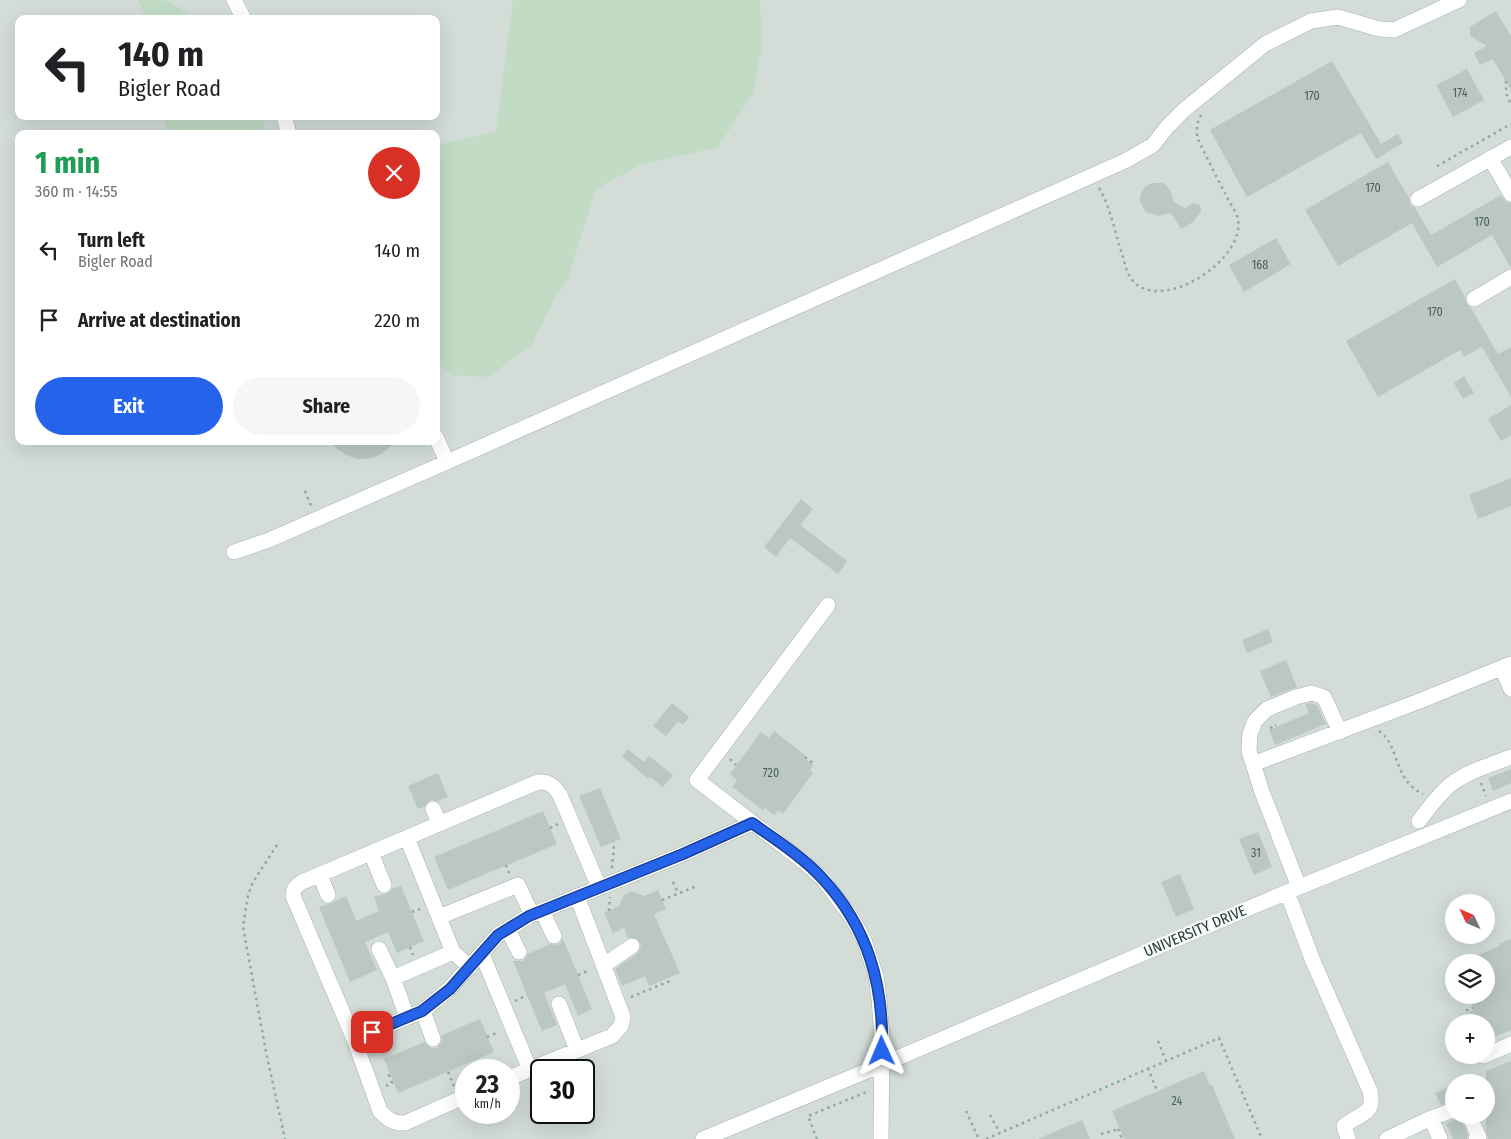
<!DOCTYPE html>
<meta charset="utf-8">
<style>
body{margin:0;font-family:"Fira Sans Condensed",sans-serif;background:#f6f6f6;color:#202124;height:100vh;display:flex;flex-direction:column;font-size:19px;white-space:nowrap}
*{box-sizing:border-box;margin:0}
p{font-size:16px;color:#757577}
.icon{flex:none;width:28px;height:28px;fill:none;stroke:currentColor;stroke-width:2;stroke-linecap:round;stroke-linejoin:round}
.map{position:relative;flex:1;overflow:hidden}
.drawer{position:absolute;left:15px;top:130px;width:425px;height:315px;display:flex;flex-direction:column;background:#fff;border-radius:10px;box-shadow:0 5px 20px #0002}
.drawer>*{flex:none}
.banner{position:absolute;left:15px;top:15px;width:425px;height:105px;border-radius:10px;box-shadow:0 5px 20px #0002;background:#fff;color:#202124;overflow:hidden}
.needle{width:32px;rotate:314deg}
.buttons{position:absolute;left:1445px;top:894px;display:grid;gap:10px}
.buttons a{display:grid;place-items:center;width:50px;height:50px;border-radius:50%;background:#fff;box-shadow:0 5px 20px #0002;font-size:25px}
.speed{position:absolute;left:455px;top:1059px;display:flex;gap:10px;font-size:25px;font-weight:700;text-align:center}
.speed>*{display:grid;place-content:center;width:65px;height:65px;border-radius:50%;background:#fff;box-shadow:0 5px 20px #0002;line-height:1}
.speed small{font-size:12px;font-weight:400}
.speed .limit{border:2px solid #111;border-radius:8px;background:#fff;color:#111}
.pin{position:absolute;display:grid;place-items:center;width:42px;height:42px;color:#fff;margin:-21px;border-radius:10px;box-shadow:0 2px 8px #0006}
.me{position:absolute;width:55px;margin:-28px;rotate:359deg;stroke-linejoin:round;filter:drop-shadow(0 0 4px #0008)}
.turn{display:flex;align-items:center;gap:18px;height:105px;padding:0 20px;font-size:22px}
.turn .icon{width:65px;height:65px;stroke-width:2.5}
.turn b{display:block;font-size:35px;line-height:42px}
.round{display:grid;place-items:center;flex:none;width:52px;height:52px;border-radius:26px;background:#f6f6f6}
.headline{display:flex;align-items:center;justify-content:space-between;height:85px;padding:0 20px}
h1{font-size:30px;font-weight:700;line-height:38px;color:#1e9e55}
.cta{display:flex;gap:10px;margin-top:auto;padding:10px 20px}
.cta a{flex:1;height:58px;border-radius:30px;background:#2563eb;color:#fff;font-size:20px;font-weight:700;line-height:58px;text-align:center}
.cta a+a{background:#f6f6f6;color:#202124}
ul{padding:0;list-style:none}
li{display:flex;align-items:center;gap:15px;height:70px;padding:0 20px}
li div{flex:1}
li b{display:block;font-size:19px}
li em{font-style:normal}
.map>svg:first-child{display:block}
.built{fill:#d3dcd7;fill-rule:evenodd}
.green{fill:#c1dbc5}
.building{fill:#bbc7c1}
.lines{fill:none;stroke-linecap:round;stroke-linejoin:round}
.minor-casing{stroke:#a8b4ae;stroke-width:16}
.path{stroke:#89ac9e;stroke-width:2.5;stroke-dasharray:2.5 4;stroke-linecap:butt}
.minor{stroke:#fff;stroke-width:15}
.route-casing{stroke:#184099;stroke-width:12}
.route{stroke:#2563eb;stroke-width:9}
.labels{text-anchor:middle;stroke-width:5;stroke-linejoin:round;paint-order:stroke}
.number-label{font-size:12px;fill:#4b5f57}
.street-label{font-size:15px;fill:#263c34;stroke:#f5f9f7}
</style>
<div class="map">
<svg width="1511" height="1139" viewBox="0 0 1511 1139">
<rect width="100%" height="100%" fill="#e5ece8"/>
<path class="built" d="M0,0H1511V1139H0ZM19,19H436V116H19ZM19,134H436V441H19ZM1454,902H1486V935H1454ZM1454,962H1486V995H1454ZM1454,1022H1486V1055H1454ZM466,1070H509V1112H466ZM541,1070H584V1112H541ZM1454,1082H1486V1115H1454Z"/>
<path class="green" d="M138,0H167L196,19H147Z
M513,0H760L762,45L753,94L718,147L640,165L596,189L567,281L555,298L531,345L488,377L452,375L436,362V145L496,132Z
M164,116H264L265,134H167Z"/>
<path class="building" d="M1496,11L1511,36V90L1493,59L1480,65L1474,53L1487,46L1470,36V27Z
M1332,61L1381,144L1398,134L1403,143L1376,159L1361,133L1247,197L1210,130Z
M1467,69L1484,100L1453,117L1436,85Z
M1388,162L1409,198L1410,204L1415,208L1431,235L1501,195L1506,202L1511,203V268L1492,235L1437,267L1412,223L1338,266L1305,210Z
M1152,183H1162L1166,185L1171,192L1174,202L1185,208L1194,203L1200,205L1201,211L1193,222L1181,229L1171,213L1158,216L1146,212L1140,202V195L1145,187Z
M1276,238L1291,264L1244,292L1229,265Z
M1455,279L1465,297L1466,303L1471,308L1498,354L1511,347V397L1482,347L1464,357L1460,350L1378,397L1346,341Z
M1464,376L1474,393L1463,399L1454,383Z
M1511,405V435L1501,441L1488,419Z
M327,441H397L381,454L369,459H357L346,455Z
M1511,478V506L1478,519L1469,495Z
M801,499L813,509L800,525L847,561L838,574L790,538L776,557L764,547Z
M1268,629L1273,642L1247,653L1242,640Z
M1286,660L1297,687L1271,697L1260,671Z
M672,703L689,717L683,725L678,721L666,736L653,726Z
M1312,703L1317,705L1326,724L1275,745L1269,730L1309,713L1305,704Z
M774,731L806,756L804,758L813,765L810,770L813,773L783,814L778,810L774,815L765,808L763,810L732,787L737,780L730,774L761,732L769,738Z
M628,749L644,762L649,756L673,775L663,787L650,777L648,779L622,756Z
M1511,769V783L1493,791L1488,778Z
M438,773L448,797L438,801L430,800L424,807L418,809L408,786Z
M600,788L621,839L601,847L579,796Z
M543,811L557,844L448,890L434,857Z
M1258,832L1272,867L1254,875L1239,839Z
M1180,874L1194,909L1176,917L1161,882Z
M401,886L424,941L397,953L388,932L365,942L377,970L350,982L319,907L332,903L346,896L356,921L379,911L374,897L388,893L392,889Z
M658,890L666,909L654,914L680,973L649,986L645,976L622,986L615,969L638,953L641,945L636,938H628L624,928L613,933L604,913L619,906L624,895L631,891L644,896Z
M563,939L592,1009L578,1016L565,984L544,993L557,1025L542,1031L513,961H523L528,954L550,944L558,945Z
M1511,939V1030L1486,1040V1022H1474L1469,1012L1474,1010L1468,995H1486V962H1461L1500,946L1499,944Z
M480,1019L494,1052L398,1093L384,1059L424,1042L431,1048H437L442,1041V1035Z
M1511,1061V1139H1488L1486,1130V1071Z
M1204,1071L1210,1086L1212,1085L1235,1139H1124L1112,1111Z
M1454,1085V1101L1441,1105L1435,1093Z
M1460,1117L1468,1135L1467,1139H1453L1446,1124Z
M1082,1120L1090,1139H1038Z"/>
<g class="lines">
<g class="minor-casing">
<path id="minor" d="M234,0L244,19
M284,116L289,134
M1490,158L1511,194
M1418,199L1511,147
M1474,299L1511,277
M436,437L447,462
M234,552L269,540L447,462L1125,161L1153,145L1167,127L1184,110L1265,44L1311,21L1338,17L1379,29L1394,30L1459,0
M828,605L697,780L804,862L823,879L852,918L864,940L876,976L879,999L882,1037L881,1139
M1502,668L1511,689
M1253,764L1417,702L1511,664
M433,809L440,824
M1419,821C1429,808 1438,795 1450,785C1467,771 1491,765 1511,757
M407,838L453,952L470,967
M371,853L384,885
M320,875L328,895
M1299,887L1262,792L1249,751L1250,734L1255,721L1267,709L1296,697L1312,693L1324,697L1340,732
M1287,892L1313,961L1370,1091C1376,1116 1358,1113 1344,1126L1348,1139
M542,911L554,936
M439,917L518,885L532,915
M508,930L519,952
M379,949L393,978
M482,954L530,1070
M604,965L632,946
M559,1004L577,1050
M423,1011L433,1039
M407,1017L393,978L453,952
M354,1039L423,1011L449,989L498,935L529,916L683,854L752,823
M1484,1056L1511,1044
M509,1078L612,1036L621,1026L623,1017L577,896
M466,1096L405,1123C394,1124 387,1119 380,1111L354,1039L293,896C293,889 296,886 302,882L538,782C549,781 554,786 560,795L599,887
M1469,1115L1479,1137L1476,1139
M1431,1118L1440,1139
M703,1139L881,1065L1287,892L1511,801
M1387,1139L1431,1118L1454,1110"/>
</g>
<path class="path" d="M1506,81V93L1511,105
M1437,166L1511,124
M1099,188C1111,208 1115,234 1123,257C1125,265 1127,274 1133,281C1163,314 1246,259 1238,219C1236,211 1229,202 1226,195C1216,176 1206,156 1197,137V124L1201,115
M305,491L311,506
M1272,729L1271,727L1276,725
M1379,731C1400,745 1392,779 1423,794
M805,757L814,764
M730,759L736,765
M1481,783L1486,796
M550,828L558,824
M277,845L253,882L248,895L243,927L266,1052L285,1139
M506,865L509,873
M612,868L614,845L613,842
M673,882L678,893
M662,900L697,886
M609,911L610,897
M412,912L420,909
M410,947L413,955
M578,975L590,970
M631,997L670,981L669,978
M515,1001L527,995
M1470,1022L1465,1011L1473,1008
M487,1037L499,1032
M1158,1041L1166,1061
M1148,1068L1157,1091
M448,1072L454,1086
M386,1086L392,1083L389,1075H391
M966,1111L979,1139
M990,1115L1000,1133
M1118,1129L1122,1139
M1101,1134L1119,1129
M817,1139L808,1116L869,1091
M986,1139L1219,1038L1262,1139"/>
<use href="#minor" class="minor"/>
</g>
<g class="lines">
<g class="route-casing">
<path id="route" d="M372,1032L422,1011L450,989L498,935L529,916L683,854L752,823C776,840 803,857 823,879C868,928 884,985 882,1051"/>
</g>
<use href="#route" class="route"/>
</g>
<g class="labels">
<g class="number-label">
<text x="1460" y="97">174</text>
<text x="1312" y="100">170</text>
<text x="1373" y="192">170</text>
<text x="1482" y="226">170</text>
<text x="1260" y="269">168</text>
<text x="1435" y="316">170</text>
<text x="771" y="777">720</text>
<text x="1256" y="857">31</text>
<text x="1177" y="1105">24</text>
</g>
<g class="street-label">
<text transform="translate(1195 931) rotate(-23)" y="5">UNIVERSITY DRIVE</text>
</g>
</g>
</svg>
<div class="buttons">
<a><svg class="needle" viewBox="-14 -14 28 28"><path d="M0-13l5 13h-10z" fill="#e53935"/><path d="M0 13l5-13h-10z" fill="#757577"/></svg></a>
<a><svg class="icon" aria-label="layers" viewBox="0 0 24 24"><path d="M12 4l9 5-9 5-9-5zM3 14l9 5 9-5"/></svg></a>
<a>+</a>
<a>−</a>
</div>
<div class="speed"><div>23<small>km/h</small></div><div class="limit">30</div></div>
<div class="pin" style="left:372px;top:1032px;background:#d93025"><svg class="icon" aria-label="arrive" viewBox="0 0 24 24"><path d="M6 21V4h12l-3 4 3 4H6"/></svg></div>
<svg class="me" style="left:882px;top:1051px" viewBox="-20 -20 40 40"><path d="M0-17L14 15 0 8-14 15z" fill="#2563eb" stroke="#fff" stroke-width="4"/></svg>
<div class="banner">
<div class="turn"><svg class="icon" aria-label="left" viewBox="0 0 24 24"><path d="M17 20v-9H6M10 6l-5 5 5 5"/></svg><div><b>140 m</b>Bigler Road</div></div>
</div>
<section class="drawer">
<div class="headline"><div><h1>1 min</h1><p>360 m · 14:55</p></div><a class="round" style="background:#d93025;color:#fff"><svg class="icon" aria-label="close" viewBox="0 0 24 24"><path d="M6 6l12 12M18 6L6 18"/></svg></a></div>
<ul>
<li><svg class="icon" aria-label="left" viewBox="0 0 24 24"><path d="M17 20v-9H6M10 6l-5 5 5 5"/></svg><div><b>Turn left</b><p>Bigler Road</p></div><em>140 m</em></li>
<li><svg class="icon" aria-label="arrive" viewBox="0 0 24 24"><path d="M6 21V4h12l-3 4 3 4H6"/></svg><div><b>Arrive at destination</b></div><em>220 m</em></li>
</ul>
<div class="cta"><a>Exit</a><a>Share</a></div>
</section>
</div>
